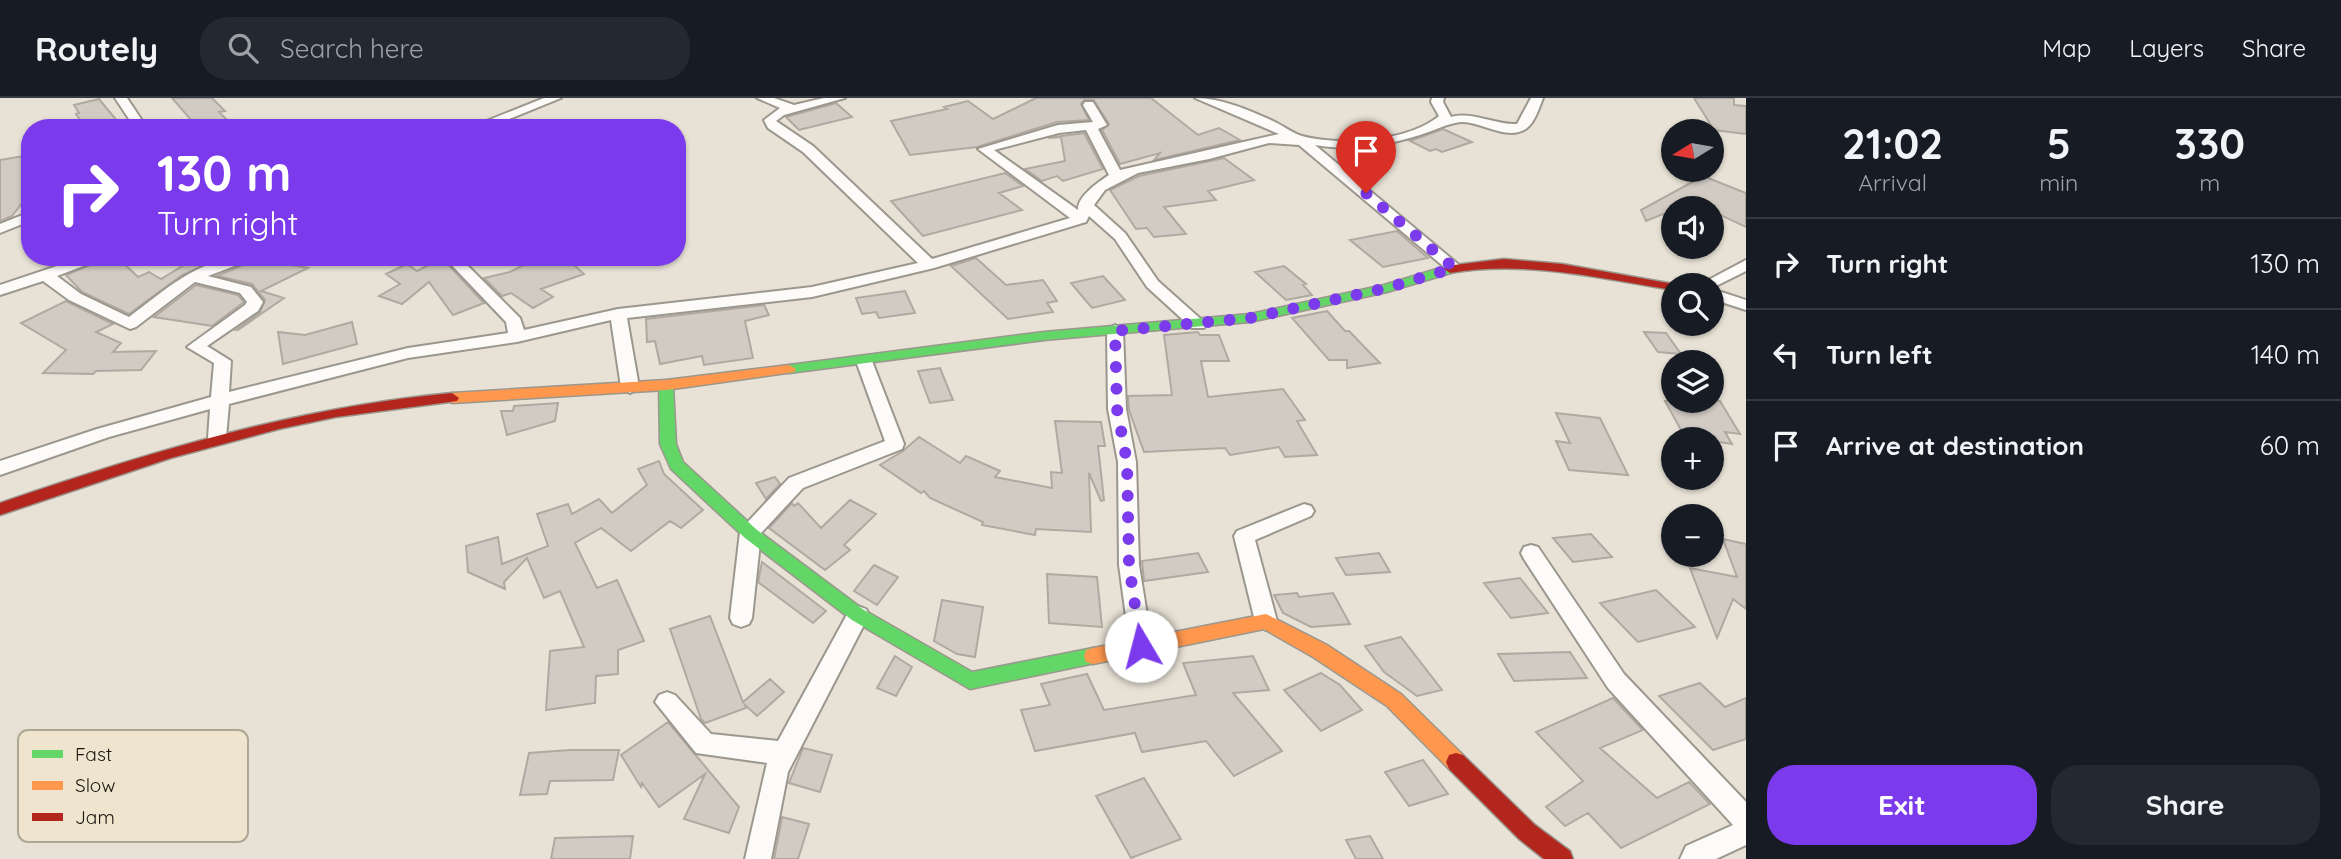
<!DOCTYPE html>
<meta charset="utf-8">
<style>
body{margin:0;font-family:Quicksand,sans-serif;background:#242831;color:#f1f3f6;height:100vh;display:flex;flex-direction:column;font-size:26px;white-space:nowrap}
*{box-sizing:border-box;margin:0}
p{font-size:23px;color:#9ea1a6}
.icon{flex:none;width:38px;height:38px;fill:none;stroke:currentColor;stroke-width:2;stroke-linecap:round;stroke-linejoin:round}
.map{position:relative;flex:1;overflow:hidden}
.side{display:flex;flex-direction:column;background:#171b24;width:595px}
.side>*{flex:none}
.guide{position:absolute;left:21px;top:21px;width:665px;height:147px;border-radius:28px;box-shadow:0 2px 5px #0004;background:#7c3aed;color:#fff;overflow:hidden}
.needle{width:46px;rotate:259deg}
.tools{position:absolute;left:1661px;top:21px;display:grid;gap:14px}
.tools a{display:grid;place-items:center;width:63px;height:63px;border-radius:50%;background:#171b24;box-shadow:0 2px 5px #0004;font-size:35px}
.pin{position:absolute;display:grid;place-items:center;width:60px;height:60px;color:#fff;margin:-72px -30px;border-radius:50% 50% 50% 0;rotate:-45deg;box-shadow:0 0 7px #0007}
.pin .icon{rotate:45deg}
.me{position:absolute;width:77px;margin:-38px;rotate:352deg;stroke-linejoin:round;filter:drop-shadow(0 0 5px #0008)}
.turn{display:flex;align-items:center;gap:24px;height:147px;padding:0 21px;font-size:32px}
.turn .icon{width:91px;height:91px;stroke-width:2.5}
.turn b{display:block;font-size:49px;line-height:60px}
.eta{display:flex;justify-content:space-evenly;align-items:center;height:119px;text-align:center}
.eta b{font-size:42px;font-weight:700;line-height:49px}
.primary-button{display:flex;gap:14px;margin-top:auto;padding:14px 21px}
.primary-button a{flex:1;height:80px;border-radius:28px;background:#7c3aed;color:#fff;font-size:28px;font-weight:700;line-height:80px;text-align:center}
.primary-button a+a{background:#242831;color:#f1f3f6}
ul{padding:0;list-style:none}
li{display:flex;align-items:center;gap:21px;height:91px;padding:0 21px;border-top:2px solid #363941}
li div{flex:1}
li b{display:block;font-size:26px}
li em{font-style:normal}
header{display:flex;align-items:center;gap:42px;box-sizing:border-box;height:98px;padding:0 35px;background:#171b24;border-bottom:2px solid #363941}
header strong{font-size:33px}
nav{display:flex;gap:38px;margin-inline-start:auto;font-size:24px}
.search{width:490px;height:63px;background:#242831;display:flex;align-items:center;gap:18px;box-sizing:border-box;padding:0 24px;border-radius:28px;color:#9ea1a6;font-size:26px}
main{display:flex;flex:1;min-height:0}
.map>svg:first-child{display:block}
.building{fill:#d2cbc4;stroke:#b0a9a1;stroke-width:2}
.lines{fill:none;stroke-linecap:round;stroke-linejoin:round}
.street-casing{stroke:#9b978d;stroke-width:4}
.fast-casing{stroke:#9b978d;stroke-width:3}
.slow-casing{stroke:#9b978d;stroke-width:3}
.jam-casing{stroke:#9b978d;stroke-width:3}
.street{fill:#fcfbf9;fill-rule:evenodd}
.fast{fill:#63d668;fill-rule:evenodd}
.slow{fill:#ff974d;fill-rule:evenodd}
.jam{fill:#b3261e;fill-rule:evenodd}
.route{stroke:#7c3aed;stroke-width:12;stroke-dasharray:0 21.6}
.key{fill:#efe5cf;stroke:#afa795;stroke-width:2}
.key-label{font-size:19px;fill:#19150e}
</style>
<header>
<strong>Routely</strong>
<div class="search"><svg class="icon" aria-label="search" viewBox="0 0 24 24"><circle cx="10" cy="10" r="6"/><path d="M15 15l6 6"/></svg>Search here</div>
<nav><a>Map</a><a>Layers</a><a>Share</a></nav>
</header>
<main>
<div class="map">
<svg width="1746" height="761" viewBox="0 0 1746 761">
<rect width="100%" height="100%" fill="#e8e2d6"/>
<path class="building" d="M172,0H212L225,13L219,14L228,23L198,30Z
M1036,0H1151L1198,37L1219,30L1240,42L1154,62L1160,55L1120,66L1102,32L1109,26L1093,1H1085L1081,6L1089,22L1057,24L977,49L910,57L891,23L947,11L944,9L968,3L993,21Z
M1694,0H1734V7L1746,8V36L1714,32Z
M99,1L123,30H86L76,16L79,15L74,7Z
M836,5L852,19L799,32L786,19Z
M1443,31L1472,44L1442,54L1436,51L1430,53L1410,43Z
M1084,35L1103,71L1063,83L1057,78L1042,83L1025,71L1065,63L1061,39L1048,40Z
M30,57V95L12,118L0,123V62Z
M1224,60L1254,82L1208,93L1216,102L1164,109L1186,136L1154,139L1147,130L1136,131L1110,92L1139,78Z
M1005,75L1023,88L999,95L1022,112L923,138L891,103Z
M1703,78L1746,95V129L1693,104L1646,123L1641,112Z
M1397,133L1428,160L1383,169L1350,142Z
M109,159H117L138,179L149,174L161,181L197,159H224L182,177L129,216L82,194L66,177Z
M248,159L308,170L261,193L284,200L238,232H236L260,214L265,202L252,186L217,178L246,166Z
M565,159L584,176L541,191L553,199L533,210L511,195L502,198L484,180L510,174L537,160L549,167Z
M442,160L484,205L453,217L429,184L402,206L379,198L400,186L386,176L407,166L417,173Z
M976,160L1006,187L1043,182L1057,203L1047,205L1053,214L1008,221L951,168Z
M1284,168L1306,186L1303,187L1312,197L1286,202L1255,174Z
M1103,178L1125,202L1092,210L1071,185Z
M196,187L238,197L244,204L212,228L154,219Z
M905,193L915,215L879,220L876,214L862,216L856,200Z
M66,203L113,226L96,234L121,245L113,254L156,253L141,272L96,273L93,276L43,275L66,252L21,225Z
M764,207L769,217L745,223L753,260L704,267L702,258L660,266L655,243L647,244L646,221Z
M1327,213L1345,233H1349L1380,265L1347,270V262H1329L1292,220Z
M352,224L357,246L283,266L278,234L305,237Z
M1198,234L1200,237H1219L1229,263H1201L1208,299L1283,291L1305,322L1297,323L1317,357L1285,359L1279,349L1230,357L1225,350L1144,354L1129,312L1128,298L1172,297L1164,237Z
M1644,234L1666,235L1681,256L1658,254Z
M940,270L953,302L930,305L918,273Z
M1665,303H1720L1740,336L1725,334L1732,346L1685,339Z
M558,305L555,323L507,337L501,313H513L514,308Z
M1556,315L1600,320L1628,377L1569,372L1556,343L1570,345Z
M1055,323L1101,324L1105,348H1098L1104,402L1101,403L1089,375L1091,434L1036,431L1035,437L982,427L983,424L930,400L924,393L921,395L880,367L903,353L919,339L960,365L966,358L1000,373L995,379L1052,390L1051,374L1062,375Z
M659,363L664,376L703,412L681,430L670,423L631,453L601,430L575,445L597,490L617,482L644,543L618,552V576L596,578L595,605L546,612L550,553L584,549L560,493L544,500L527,460L504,484L505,491L468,474L466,448L498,439L502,466L548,448L537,416L568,406L572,416L599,401L612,415L647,387L638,371Z
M775,379L780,386L766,401L756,385Z
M850,402L876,416L844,447L850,452L825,472L769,430L792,405L794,408L798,405L821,430Z
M1591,436L1612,459L1573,464L1553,440Z
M1723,441L1746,446V511L1733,501L1717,540L1690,470L1737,479Z
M1198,455L1208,474L1144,483L1142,463Z
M1379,455L1390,474L1346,477L1336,460Z
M762,464L826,513L813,525L758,484Z
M874,467L898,479L877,507L854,493Z
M1047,476L1097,479L1102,529L1049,525Z
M1520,480L1548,515L1511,520L1484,485Z
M1656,492L1695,529L1638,544L1600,505Z
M1297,495L1299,499L1333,495L1350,526L1311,529L1283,515L1274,497Z
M942,502L983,509L975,559L957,556L934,543Z
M710,518L743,604L770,581L784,594L757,618L745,607L746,610L705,625L701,621L670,531Z
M1401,539L1442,592L1417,598L1384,574L1365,548Z
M1570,554L1587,580L1514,583L1498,556Z
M895,558L912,569L896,598L877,590Z
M1253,558L1269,592L1233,595L1282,653L1234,678L1206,643L1142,654L1135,635L1035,653L1021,612L1050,607L1041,586L1087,576L1104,612L1196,597L1183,565Z
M1321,575L1340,587L1362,612L1321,633L1284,592Z
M1700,585L1725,609L1746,600V641L1713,652L1659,598Z
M1613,600L1643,632L1600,650L1657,700L1689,684L1710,706L1621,750L1588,715L1565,728L1546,709L1583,683L1536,634Z
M668,624L739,709L729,735L684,721L705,676L659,709L642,685L641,689L621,657Z
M803,650L832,657L820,694L789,685Z
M570,652H619L613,682L550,683L547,696L520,697L529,655Z
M1423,662L1448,696L1409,708L1385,674Z
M1144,680L1181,741L1131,760L1096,698Z
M782,719L809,726L798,761H774Z
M633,738L630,761H551L555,740Z
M1370,738L1383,761H1356L1346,742Z"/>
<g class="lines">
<g class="street-casing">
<path id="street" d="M115,0H127L147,30H135Z
M544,0H561L487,30H469Z
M757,0H774L794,7L824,0H845L784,17L776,23L813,48L932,161L1070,120L978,51L1058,27L1093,24L1083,7L1085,4H1093L1107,27L1098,31L1120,72L1279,36L1195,0C1221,0 1249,12 1273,23C1282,27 1292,35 1302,38C1339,48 1408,44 1439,18L1431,4L1432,0H1444L1443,4L1451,19C1472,13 1495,27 1517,26L1531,0H1543C1539,10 1534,27 1524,32C1505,42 1480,23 1461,24C1448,25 1433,33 1420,37C1384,48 1352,53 1315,47L1459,167L1462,170L1459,173H1449L1299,47L1269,45L1209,61L1138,75L1105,92L1094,107L1125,135L1158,183L1204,224L1206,227L1204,230H1192L1147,189L1115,141L1089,118L1086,124L934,170L812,199L627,220L639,289L630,295L621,289L611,222L517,244L408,260L229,306L226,340L224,345H210L208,340L210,311L109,339L0,377V363L97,331L211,299L214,265L187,249L245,207L247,204L240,195L195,184L136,229L130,231L69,202L43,183L0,197V187L84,159H107L57,178L81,196L129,219C164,193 200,159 246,159L245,164L208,178L251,189L263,204L258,213L207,248L231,263L229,294L408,250L508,235L506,224L444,159H459L520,220L524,232L618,211L812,189L918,165L803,54L768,30L764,22L780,10ZM1086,32L1109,77C1097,85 1077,99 1078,112L994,52L1059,35Z
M30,114V123L0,135V126Z
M1746,162V173L1712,190V187H1699Z
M1712,191L1746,202V212L1712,201Z
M1115,227L1123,232L1126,311L1136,364L1139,467L1152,548L1149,555L1141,557L1133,555L1130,548L1119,467L1118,364L1108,311L1107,232Z
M864,258L872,263L904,346L902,351L803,390L761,435L752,520L749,526L741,529L733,526L730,520L740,434L743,429L789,380L885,343L856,263Z
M1304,406L1311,408L1314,413L1311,418L1255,442L1277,523L1274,529L1266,532L1258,529L1255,523L1234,438L1237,433Z
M1531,447L1538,449L1624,576L1746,704V747L1716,761H1680L1686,748L1733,727L1608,590L1524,461L1521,455L1524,449Z
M858,508L866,511L869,517L788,674L771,761H745L767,665L696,655L655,604L659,597L667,594L675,597L711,636L778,643L850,511Z"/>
</g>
<g class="fast-casing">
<path id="fast" d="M1450,167L1454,168V174L1387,194L1250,224L1044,242L789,275L782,271L789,267L1044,234L1250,216L1384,187Z
M666,282L673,287L676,346L683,364L757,432L864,512L972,574L1093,550L1100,552L1102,558L1100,564L970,591L852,522L745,440L671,371L660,346L659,287Z"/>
</g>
<g class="slow-casing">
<path id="slow" d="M789,267L796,271L794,274L666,292L452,305L445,300L452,295L666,282Z
M1266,516L1327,547L1401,596L1463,657L1466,664L1463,671L1456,673L1449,671L1387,608L1313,559L1264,531L1093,566L1086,564L1084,558L1086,552L1093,550Z"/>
</g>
<g class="jam-casing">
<path id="jam" d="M1504,161L1562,166L1679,187H1673V192C1599,180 1525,162 1450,175L1444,171L1446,168Z
M452,295L459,300L457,303L336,319L279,331L171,360L0,417V405C150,354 294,310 452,295Z
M1456,655L1463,657L1535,727L1570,753L1573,761H1544L1519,741L1449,671L1446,664L1449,657Z"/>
</g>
<use href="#street" class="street"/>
<use href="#fast" class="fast"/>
<use href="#slow" class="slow"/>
<use href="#jam" class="jam"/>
</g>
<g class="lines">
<path class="route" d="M1141,548L1129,467L1127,364L1117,311L1115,233L1250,220L1387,190L1454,170L1366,95"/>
</g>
<rect x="18" y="632" width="230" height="112" rx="10" class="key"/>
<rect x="32" y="652" width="31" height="8" fill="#63d668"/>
<rect x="32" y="683" width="31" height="9" fill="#ff974d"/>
<rect x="32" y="715" width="31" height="8" fill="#b3261e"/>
<g class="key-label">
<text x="75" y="663">Fast</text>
<text x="75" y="694">Slow</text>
<text x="75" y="726">Jam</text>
</g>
</svg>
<div class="tools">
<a><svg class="needle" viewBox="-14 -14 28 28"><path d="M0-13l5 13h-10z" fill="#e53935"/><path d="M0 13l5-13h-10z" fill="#9ea1a6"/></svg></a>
<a><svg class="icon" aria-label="sound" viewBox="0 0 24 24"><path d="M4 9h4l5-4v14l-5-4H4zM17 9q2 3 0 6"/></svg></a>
<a><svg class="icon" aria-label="search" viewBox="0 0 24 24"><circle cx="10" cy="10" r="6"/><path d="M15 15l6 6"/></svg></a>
<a><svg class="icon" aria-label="layers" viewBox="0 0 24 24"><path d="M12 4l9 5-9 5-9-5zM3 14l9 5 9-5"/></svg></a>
<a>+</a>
<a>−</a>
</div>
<div class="pin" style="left:1366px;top:95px;background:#d93025"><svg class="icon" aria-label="arrive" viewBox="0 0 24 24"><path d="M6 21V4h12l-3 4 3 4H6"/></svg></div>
<svg class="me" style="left:1141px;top:548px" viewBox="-20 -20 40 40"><circle r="19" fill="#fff"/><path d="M0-13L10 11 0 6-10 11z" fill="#7c3aed"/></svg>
<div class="guide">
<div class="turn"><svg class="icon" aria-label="right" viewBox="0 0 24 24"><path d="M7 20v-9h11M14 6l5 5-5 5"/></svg><div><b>130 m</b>Turn right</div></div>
</div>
</div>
<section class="side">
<div class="eta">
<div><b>21:02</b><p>Arrival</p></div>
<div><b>5</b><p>min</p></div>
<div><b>330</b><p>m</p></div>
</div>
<ul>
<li><svg class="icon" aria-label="right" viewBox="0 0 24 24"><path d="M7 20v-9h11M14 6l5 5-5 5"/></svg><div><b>Turn right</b></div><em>130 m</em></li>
<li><svg class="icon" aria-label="left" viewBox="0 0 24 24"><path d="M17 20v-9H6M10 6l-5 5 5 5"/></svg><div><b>Turn left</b></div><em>140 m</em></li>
<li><svg class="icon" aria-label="arrive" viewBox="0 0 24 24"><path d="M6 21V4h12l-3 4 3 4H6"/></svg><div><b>Arrive at destination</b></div><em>60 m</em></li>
</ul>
<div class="primary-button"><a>Exit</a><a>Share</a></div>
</section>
</main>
